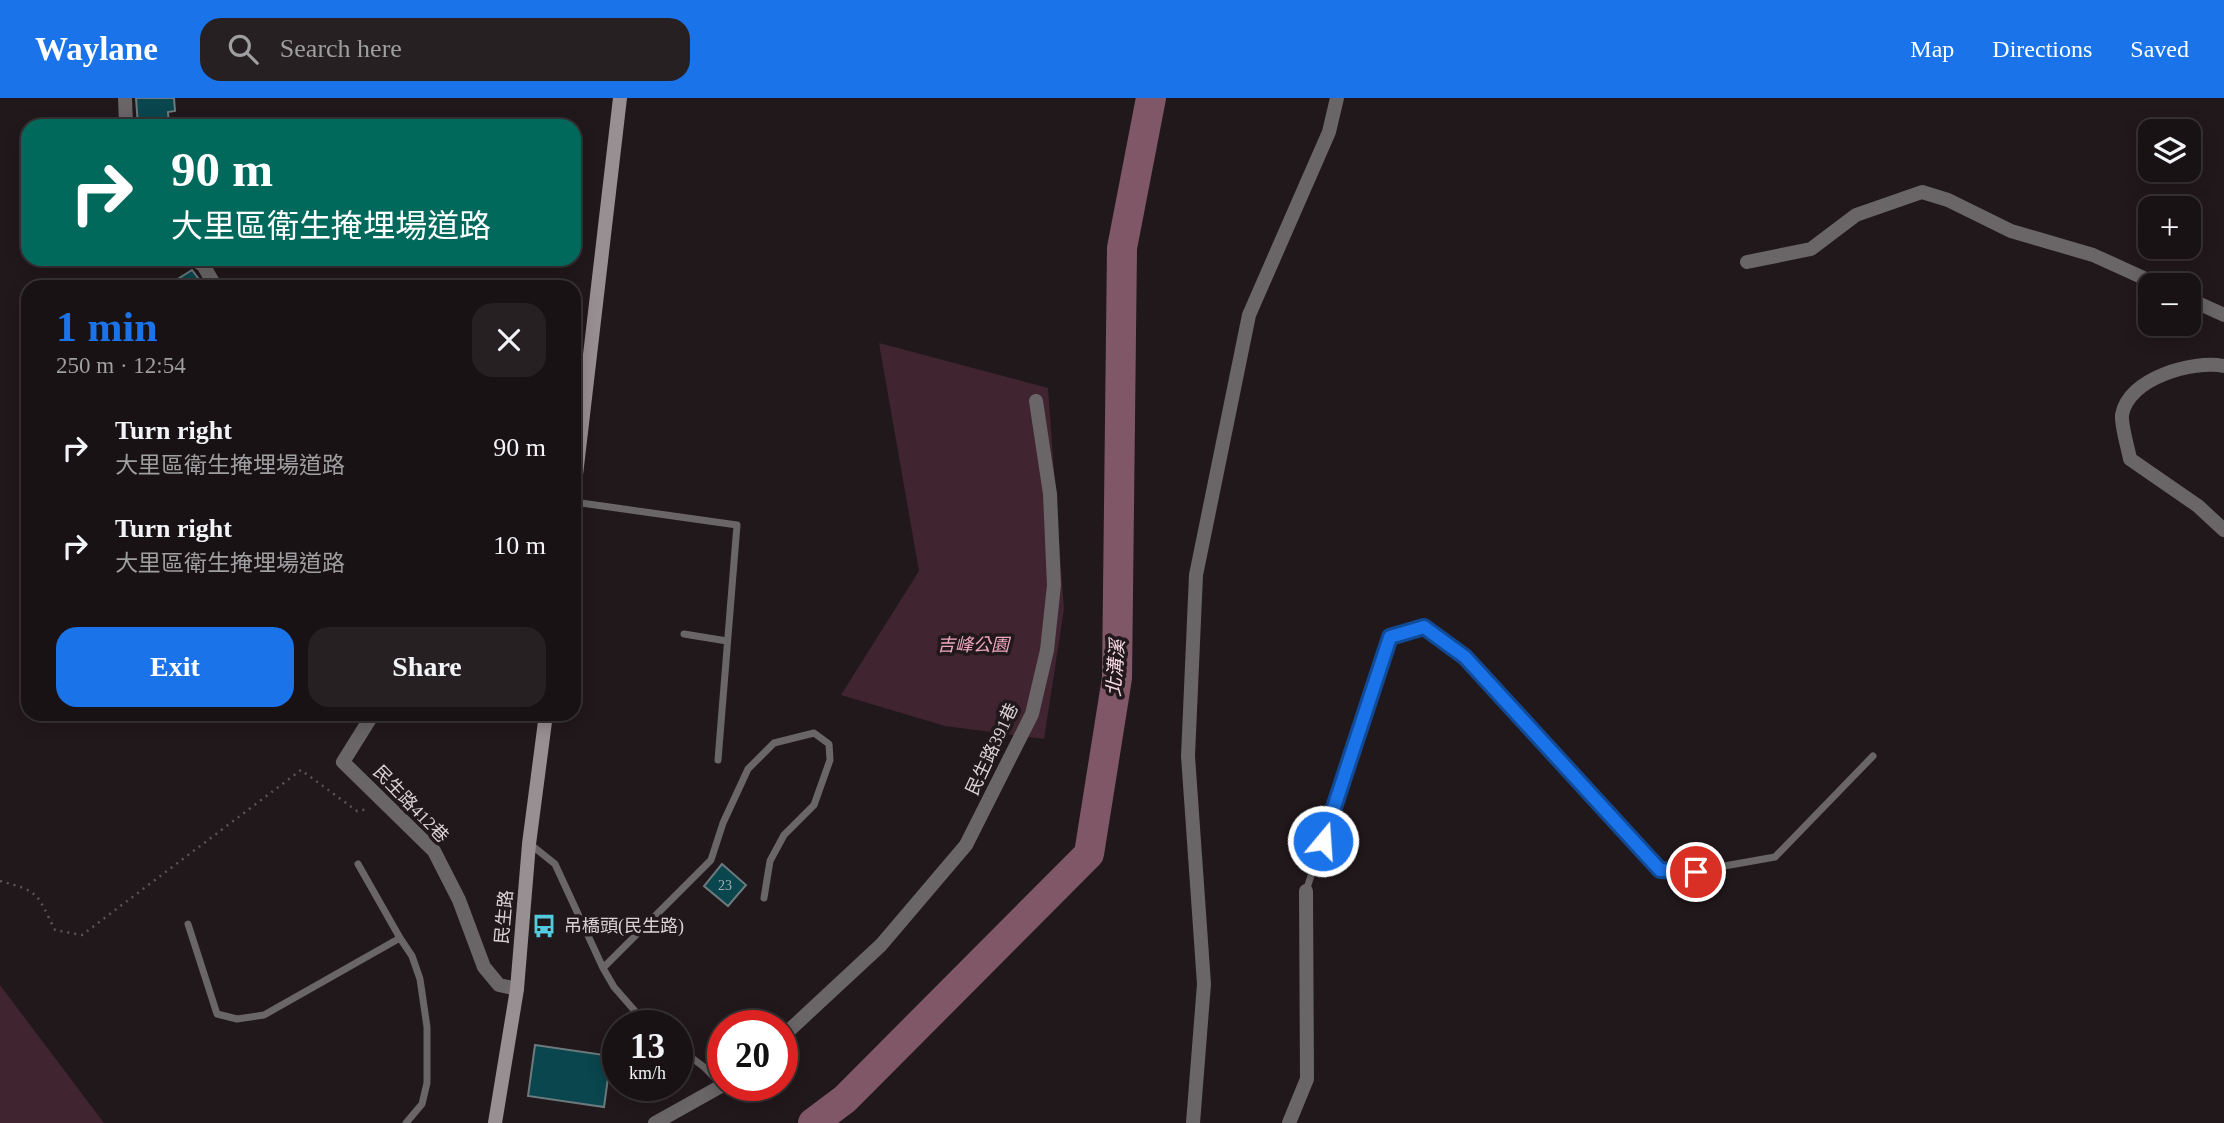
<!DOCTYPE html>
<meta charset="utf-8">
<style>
body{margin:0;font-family:"Times New Roman","Noto Sans TC",serif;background:#262022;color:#f1f3f6;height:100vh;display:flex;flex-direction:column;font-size:26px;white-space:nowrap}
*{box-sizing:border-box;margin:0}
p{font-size:23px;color:#9f9ea0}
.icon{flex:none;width:38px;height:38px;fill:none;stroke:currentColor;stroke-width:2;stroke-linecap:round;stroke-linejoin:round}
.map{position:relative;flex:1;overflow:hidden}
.drawer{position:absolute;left:21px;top:182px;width:560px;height:441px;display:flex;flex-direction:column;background:#191214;border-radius:21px;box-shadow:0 4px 18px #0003,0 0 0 2px #373234}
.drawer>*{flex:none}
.banner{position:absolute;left:21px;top:21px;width:560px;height:147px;border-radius:21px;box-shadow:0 4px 18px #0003,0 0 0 2px #373234;background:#00695c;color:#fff;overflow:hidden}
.fabs{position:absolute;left:2138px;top:21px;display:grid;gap:14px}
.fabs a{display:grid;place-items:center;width:63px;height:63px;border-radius:14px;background:#191214;box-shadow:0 4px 18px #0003,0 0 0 2px #373234;font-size:35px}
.speed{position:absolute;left:602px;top:912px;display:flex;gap:14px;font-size:35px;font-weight:700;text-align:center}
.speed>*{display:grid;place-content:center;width:91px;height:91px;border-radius:50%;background:#191214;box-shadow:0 4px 18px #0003,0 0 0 2px #373234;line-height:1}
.speed small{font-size:18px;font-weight:400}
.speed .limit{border:10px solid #d22;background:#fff;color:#111}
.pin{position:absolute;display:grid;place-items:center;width:60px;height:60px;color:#fff;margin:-30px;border:4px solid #fff;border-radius:50%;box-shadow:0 2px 7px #0007}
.me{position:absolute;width:77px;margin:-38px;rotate:18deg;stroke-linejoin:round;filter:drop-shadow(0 0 5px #0008)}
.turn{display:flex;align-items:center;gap:24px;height:147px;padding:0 35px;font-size:32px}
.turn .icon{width:91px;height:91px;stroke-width:2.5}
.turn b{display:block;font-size:49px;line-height:60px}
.round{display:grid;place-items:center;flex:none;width:74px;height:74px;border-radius:21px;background:#262022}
.head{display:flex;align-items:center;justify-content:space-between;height:119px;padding:0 35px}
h1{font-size:42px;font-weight:600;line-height:52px;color:#1a73e8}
.action{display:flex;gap:14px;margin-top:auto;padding:14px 35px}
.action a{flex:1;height:80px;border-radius:21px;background:#1a73e8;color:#fff;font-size:28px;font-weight:600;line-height:80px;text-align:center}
.action a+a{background:#262022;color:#f1f3f6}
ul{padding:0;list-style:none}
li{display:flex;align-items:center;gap:21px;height:98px;padding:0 35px}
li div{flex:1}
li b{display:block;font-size:26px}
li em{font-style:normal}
header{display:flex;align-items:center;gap:42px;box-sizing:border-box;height:98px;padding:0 35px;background:#1a73e8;color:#fff}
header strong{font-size:33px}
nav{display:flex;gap:38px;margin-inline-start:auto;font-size:24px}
.search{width:490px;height:63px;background:#262022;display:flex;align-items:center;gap:18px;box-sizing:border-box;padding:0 24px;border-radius:21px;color:#9f9ea0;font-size:26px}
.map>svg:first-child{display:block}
.green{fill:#40242f}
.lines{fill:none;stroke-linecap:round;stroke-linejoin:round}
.river{stroke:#805766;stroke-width:30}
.building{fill:#0a464e;stroke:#6d7a7d;stroke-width:2}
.path{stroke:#5b5355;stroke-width:2.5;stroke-dasharray:2 5;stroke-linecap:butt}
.lane{stroke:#6a6566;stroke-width:7}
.street{stroke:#6a6566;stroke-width:14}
.secondary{stroke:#988f92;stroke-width:14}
.route-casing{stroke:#114b97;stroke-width:18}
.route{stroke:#1a73e8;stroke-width:12}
.labels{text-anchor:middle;stroke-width:7;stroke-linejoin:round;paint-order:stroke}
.number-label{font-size:14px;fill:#a5afb2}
.park-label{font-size:18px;font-style:italic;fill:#eda7bf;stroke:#21181b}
.street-label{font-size:18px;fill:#d9d2d4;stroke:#21181b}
.poi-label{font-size:18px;fill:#d9d2d4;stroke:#21181b;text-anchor:start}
.water-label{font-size:19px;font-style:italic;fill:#f8dae3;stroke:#21181b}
</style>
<header>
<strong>Waylane</strong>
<div class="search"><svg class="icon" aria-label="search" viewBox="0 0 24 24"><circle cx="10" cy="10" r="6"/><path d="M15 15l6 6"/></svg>Search here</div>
<nav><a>Map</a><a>Directions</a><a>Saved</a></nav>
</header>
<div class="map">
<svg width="2224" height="1025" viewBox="0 0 2224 1025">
<rect width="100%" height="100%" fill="#21181b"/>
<path class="green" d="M879,245L1048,290L1064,511L1044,641L945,628L841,597L919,473Z
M0,887L104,1025H0Z"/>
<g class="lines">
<path class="river" d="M813,1025L845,1001L1089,756L1117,580L1122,150L1151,0"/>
</g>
<path class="building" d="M136,0H174L175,13L168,14L169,28H138Z
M192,172L205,189H165Z
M722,766L746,787L728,808L704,788Z
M535,947L611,958L604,1009L528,998Z"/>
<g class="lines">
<path class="path" d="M0,783C41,794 36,795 55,832L82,837L301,672L357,713L369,711"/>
<path class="lane" d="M574,404L737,427L718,662
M684,536L727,543
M530,746L555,766L603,870L614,889L648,928
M358,766L400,840L412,858L420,881L427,929V985L422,1006L406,1025
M1306,793L1390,539L1424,529L1465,559L1660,772L1696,773L1775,759L1873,658
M188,826L217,916L237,921L264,917L400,840
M603,870L711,762L723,725L748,671L774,645L814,635L829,646L830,662L814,707L784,737L770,763L764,800
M677,949L704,969L722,987"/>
<path class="street" d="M125,0L126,28
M193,161L203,167L216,189
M1747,164L1811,151L1856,117L1922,94L1948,102L2011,133L2093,157L2159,187
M2189,201L2224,217
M2224,268C2193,262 2128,280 2122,317C2121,327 2128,350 2130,361L2198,408L2224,432
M373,616L343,664L434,753L459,802L484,869L499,887L517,891
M782,939L881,847L966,747L1032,616L1047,552L1054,487L1050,396L1036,303
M655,1025L723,987
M1193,1025L1204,886L1188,658L1196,477L1249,217L1329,34L1337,0
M1289,1025L1307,981L1306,793"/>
<path class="secondary" d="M574,394L620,0
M495,1025L517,891L529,746L546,616"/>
</g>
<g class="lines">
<g class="route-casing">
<path id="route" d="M1323,743L1390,539L1424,529L1465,559L1660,772L1696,774"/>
</g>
<use href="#route" class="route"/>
</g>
<defs>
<g id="bus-bare" transform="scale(1.89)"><path d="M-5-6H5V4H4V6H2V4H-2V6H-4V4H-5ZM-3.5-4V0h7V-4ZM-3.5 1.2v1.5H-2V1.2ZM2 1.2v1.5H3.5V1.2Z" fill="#54cade" stroke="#21181b" stroke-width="2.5" paint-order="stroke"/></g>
</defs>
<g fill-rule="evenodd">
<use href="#bus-bare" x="544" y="828"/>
</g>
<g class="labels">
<g class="number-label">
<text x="725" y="792">23</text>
</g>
<g class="park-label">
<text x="973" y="553">吉峰公園</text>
</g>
<g class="street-label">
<text transform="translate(992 651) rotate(-65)" y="6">民生路391巷</text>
<text transform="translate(411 706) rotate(46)" y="6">民生路412巷</text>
<text transform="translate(504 819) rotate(-85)" y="6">民生路</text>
</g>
<g class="poi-label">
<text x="564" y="834">吊橋頭(民生路)</text>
</g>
<g class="water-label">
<text transform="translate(1115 570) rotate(-86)" y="7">北溝溪</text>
</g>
</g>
</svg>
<div class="fabs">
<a><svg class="icon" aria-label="layers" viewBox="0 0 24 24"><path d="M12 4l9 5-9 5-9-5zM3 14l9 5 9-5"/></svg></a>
<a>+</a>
<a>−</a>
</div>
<div class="speed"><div>13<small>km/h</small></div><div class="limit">20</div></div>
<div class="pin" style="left:1696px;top:774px;background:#d93025"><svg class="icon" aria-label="arrive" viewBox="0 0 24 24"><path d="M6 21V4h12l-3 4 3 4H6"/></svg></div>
<svg class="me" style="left:1323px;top:743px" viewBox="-20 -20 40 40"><circle r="17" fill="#1a73e8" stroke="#fff" stroke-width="3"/><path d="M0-11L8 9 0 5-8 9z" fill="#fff"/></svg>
<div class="banner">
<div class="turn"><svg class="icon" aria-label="right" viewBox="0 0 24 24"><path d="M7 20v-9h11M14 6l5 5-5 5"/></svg><div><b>90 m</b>大里區衛生掩埋場道路</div></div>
</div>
<section class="drawer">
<div class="head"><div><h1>1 min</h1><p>250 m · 12:54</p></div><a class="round"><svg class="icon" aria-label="close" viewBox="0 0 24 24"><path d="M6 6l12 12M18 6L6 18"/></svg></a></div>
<ul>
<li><svg class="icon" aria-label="right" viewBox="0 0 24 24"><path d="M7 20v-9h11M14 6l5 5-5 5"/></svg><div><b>Turn right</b><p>大里區衛生掩埋場道路</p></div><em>90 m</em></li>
<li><svg class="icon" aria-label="right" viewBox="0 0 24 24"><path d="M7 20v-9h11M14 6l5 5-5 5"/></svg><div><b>Turn right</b><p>大里區衛生掩埋場道路</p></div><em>10 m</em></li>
</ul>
<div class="action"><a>Exit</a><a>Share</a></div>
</section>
</div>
